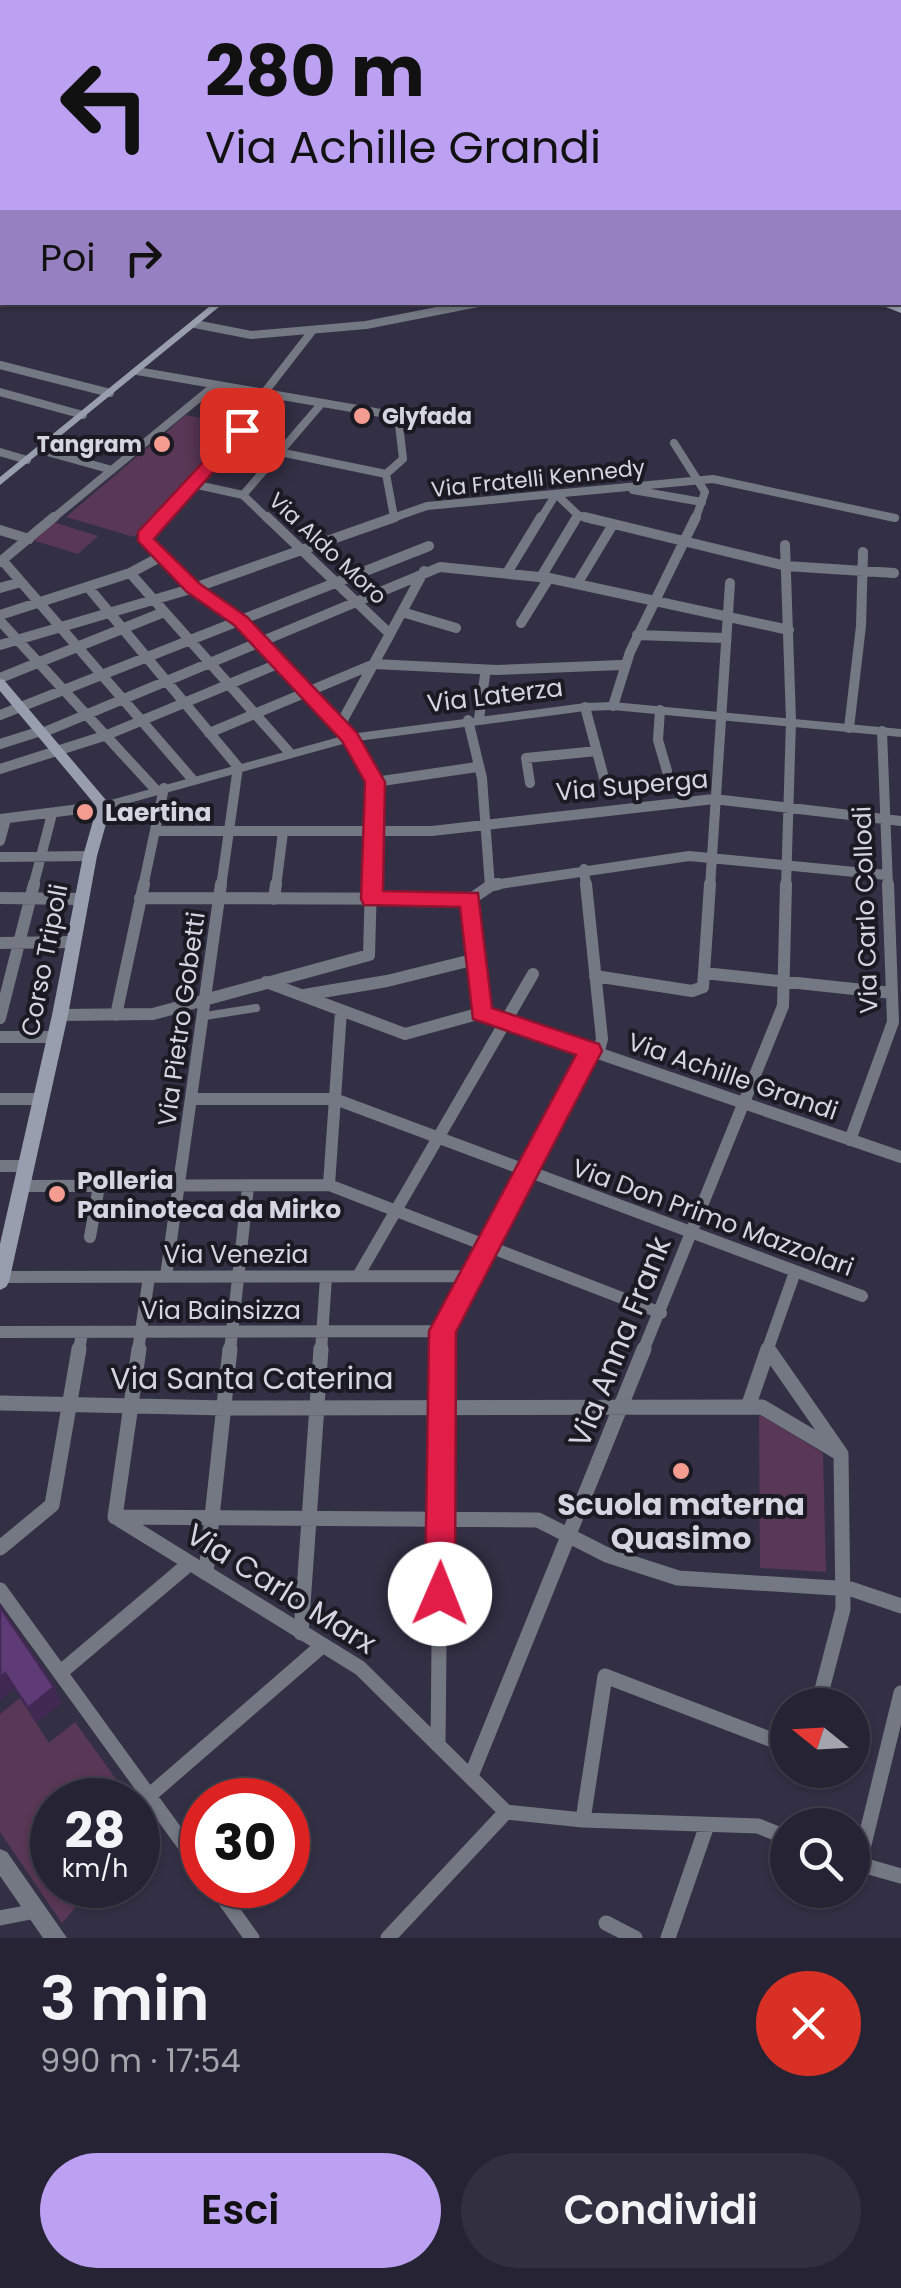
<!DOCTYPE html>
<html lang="it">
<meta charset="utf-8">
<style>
body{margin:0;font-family:Poppins,sans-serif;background:#323040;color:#f1f3f6;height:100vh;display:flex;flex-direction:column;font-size:38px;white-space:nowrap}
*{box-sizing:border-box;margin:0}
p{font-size:32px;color:#a4a4ac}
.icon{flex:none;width:55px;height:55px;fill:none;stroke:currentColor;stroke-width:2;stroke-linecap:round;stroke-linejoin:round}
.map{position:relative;height:1938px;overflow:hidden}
.side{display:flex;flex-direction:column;background:#262434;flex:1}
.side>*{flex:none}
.guide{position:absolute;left:0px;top:0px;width:902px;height:305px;box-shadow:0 2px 8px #0004,0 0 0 2px #42414f;background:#bca0f2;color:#111;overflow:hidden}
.needle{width:65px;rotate:288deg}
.controls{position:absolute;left:770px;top:1688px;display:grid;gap:20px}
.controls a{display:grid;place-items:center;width:100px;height:100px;border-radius:50%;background:#262434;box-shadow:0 2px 8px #0004,0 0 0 2px #42414f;font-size:50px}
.speed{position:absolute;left:30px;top:1778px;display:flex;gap:20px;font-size:50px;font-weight:700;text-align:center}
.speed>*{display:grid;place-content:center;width:130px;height:130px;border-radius:50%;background:#262434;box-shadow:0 2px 8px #0004,0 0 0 2px #42414f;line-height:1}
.speed small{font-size:25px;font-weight:400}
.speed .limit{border:15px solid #d22;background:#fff;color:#111}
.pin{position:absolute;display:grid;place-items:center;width:85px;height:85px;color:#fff;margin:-42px;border-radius:20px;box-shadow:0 5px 15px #0006}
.me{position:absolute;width:110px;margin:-55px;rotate:1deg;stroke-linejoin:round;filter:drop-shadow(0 0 8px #0008)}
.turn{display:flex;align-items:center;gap:35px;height:210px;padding:0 40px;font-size:45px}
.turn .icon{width:130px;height:130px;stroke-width:2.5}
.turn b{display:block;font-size:70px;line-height:85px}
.then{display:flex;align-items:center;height:95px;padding:0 40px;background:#0003;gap:20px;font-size:38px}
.round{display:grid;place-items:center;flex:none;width:105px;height:105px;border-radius:52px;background:#323040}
.head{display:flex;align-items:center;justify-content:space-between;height:170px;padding:0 40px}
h1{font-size:60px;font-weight:600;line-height:75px}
.action{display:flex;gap:20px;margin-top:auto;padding:20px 40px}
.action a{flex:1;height:115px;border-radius:60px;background:#bca0f2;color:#111;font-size:40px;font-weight:600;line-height:115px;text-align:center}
.action a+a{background:#323040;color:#f1f3f6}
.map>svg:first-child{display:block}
.green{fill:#593756}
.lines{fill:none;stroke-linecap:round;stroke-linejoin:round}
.pedestrian{stroke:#747882;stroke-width:8}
.minor-far4{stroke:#747882;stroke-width:6}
.minor-far3{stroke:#747882;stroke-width:8}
.minor-far2{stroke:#747882;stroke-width:10}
.minor-far1{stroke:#747882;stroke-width:12}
.minor{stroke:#747882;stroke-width:15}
.tertiary{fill:#747882;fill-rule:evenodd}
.secondary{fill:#989eae;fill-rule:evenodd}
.rail{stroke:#9391a1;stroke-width:2.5;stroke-dasharray:2.5 5;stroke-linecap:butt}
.shaded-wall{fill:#422953}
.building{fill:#5e3a76;stroke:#422953;stroke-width:2.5}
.route{fill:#e11d48;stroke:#92132f;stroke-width:2.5}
.poi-dot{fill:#f59c90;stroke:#1b1a23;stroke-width:4}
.labels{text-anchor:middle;stroke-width:8;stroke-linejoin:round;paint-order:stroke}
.far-poi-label{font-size:22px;font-weight:bold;fill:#d5d4e1;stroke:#1b1a23;text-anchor:start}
.far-street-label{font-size:22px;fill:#d5d4e1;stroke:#1b1a23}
.street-label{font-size:25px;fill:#d5d4e1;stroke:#1b1a23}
.poi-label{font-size:25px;font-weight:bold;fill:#d5d4e1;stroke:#1b1a23;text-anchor:start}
.near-street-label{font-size:30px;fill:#d5d4e1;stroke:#1b1a23}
.near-poi-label{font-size:30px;font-weight:bold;fill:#d5d4e1;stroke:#1b1a23}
</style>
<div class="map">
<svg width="901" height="1938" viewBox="0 0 901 1938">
<rect width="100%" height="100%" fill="#333045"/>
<path class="green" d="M186,415L241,426L134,537L66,517Z
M53,522L98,536L78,554L32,540Z
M759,1414L823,1453L826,1572L760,1568Z
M20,1698L49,1743L75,1722L131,1800H52V1885H95L62,1923L0,1832V1714Z"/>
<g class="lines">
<path class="pedestrian" d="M205,1016L256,1008"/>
<path class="minor-far4" d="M874,0L888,2
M785,2L792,0"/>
<path class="minor-far3" d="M195,324L251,335L366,325L483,302
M0,365L110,393
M137,371L398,416L403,459L386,474L394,517
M0,392L83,415
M264,393L313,330
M231,442L386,474
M674,443L705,492L695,520
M40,450L112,470
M0,452L27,460
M193,484L243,495L269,520
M633,490L702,502
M243,495L322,403
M51,520L215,385
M159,520L274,395
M387,520L427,506L713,479L895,518
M540,520L556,494L578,515L593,520
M575,520L578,515"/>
<path class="minor-far2" d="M161,517L144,536L194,588L241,621L350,738L375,782L371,887
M267,517L390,634L339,727
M585,517L786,566L894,573
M0,530L29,539
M785,545L791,721L786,887
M3,561L193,780
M0,562L54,517
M130,573L289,752
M507,573L541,517
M541,577L577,517
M577,584L612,526
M88,587L238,767L221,887
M0,588L21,582
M402,612L456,628
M0,615L130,573L162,556
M0,621L156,790
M521,623L549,578
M390,634L424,571
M637,635L725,638
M0,645L194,588L395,517
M0,678L164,612
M613,706L630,652L696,517
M585,707L604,778
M660,710L658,740L667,771
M0,715L429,546
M479,719L485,675
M468,720L482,778L490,887
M849,728L861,626L863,552
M882,731L888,887
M42,733L440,567L549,578L789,630
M209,733L374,664L497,670L621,665
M0,744L41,731
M0,769L107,735L280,663
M375,782L477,767
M530,783L526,758L597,751
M0,819L104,806
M155,831H432L714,799L901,821
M0,841L6,819
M0,857L90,856
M584,869L586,887
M493,885L689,856L886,875
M33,887L52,814
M143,887L164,788
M276,887L283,832
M710,887L730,583"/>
<path class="minor-far1" d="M586,884L602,1039L598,1054
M493,885L498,884
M0,898L82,899
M140,898L471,899
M274,899L276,884
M0,943L72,942
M704,973L710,884
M595,976L692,991L703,987L704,973L892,993
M266,982L405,1034L481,1013L901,1157
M304,995L387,981L476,959
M481,1013L471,899L493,884
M60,1015L153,1014L369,955L371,884
M116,1015L144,884
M0,1018L34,884
M0,1037H55
M0,1099H42
M193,1099H335L862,1296
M850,1140L893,1022L888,884
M0,1166H27
M329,1185L341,1011
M23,1186L329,1185L661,1313
M90,1237L99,1186
M166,1276L221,884
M358,1276L533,974
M1,1277L471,1276
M0,1332L442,1331
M79,1351L82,1332
M138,1351L149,1277
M230,1351L248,1187
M321,1351L326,1277
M442,1351V1331L590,1051
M643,1351L783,1006L786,884
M767,1351L795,1272"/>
<path class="minor" d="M768,1349L841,1454L843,1609L818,1705
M0,1403L226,1408L762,1407L841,1454
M748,1407L768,1349
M115,1517L538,1520L607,1555L678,1578L851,1589L901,1606
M115,1517L139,1349
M119,1519L360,1668L506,1812L583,1820L758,1826L788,1838
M0,1548L52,1505L79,1349
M206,1573L230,1349
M0,1590L202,1869
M301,1633L321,1349
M61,1672L190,1563
M438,1745L442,1349
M471,1776L644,1349
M799,1777L801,1770
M150,1795L323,1645
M583,1820L605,1676L788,1746
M852,1862L901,1876
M859,1865L901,1693
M214,1885L252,1938
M0,1918L36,1911
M606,1923L635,1938
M388,1938L506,1812
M668,1938L707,1825"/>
<path class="tertiary" d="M613,702L901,729V737L613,710L585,711L350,742L104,810L98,806L100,803L350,734L585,703Z
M0,1849L7,1852L67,1938H43L0,1876Z"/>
<path class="secondary" d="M900,149H901V153H900Z
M215,302H225L0,485V477Z
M873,302H888L901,307V313Z
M0,679L4,680L111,806L97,856L68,1015L9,1282L6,1287L0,1290V1244L52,1015L83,856L97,807L0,691Z"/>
<path class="rail" d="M57,2L63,0"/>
</g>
<path class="shaded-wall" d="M5,1673L13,1689L0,1700V1677Z
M54,1687L62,1703L36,1723L28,1708Z"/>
<path class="building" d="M0,1607L54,1687L28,1708L5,1673L0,1677Z"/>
<path class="route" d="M236,427L250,430L154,539L200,584L247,617L357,733L385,782L383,891L478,893L492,1008L599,1044L602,1051L456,1332L455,1594L451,1605L440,1610L429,1605L425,1594L429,1331L576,1055L473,1019L460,907L364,905L361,899L365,782L342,741L234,625L187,592L138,541V532Z"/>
<g class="poi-dot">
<circle cx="362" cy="416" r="10"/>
<circle cx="162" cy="444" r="10"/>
<circle cx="85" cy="812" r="10"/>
<circle cx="57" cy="1194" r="10"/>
<circle cx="681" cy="1471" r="10"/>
</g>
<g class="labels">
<g class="far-poi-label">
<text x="382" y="424">Glyfada</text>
<text x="142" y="452" text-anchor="end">Tangram</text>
</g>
<g class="far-street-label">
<text transform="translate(538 478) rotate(-6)" y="8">Via Fratelli Kennedy</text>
<text transform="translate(328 548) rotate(43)" y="8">Via Aldo Moro</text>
</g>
<g class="street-label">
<text transform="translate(495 695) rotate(-7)" y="9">Via Laterza</text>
<text transform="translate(632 785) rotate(-5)" y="9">Via Superga</text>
<text transform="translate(865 910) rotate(-92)" y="9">Via Carlo Collodi</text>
<text transform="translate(44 960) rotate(-79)" y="9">Corso Tripoli</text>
<text transform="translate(181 1019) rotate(-82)" y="9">Via Pietro Gobetti</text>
<text transform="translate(733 1076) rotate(19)" y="9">Via Achille Grandi</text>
<text transform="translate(713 1217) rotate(20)" y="9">Via Don Primo Mazzolari</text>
<text x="236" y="1263">Via Venezia</text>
<text x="221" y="1319">Via Bainsizza</text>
</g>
<g class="poi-label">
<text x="105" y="821">Laertina</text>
<text x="77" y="1189">Polleria<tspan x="77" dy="29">Paninoteca da Mirko</tspan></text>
</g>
<g class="near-street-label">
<text transform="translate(620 1342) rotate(-68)" y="10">Via Anna Frank</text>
<text x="252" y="1389">Via Santa Caterina</text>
<text transform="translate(281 1589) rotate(32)" y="10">Via Carlo Marx</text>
</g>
<g class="near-poi-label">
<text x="681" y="1515">Scuola materna<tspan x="681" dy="34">Quasimo</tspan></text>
</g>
</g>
</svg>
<div class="controls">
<a><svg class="needle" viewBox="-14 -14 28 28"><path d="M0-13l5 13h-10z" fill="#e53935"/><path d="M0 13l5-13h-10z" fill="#a4a4ac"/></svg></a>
<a><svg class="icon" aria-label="search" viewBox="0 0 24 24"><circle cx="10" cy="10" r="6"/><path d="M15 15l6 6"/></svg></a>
</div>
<div class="speed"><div>28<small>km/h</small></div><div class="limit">30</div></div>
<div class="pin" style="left:242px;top:430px;background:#d93025"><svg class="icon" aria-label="arrive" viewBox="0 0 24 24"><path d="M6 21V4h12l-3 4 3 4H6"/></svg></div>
<svg class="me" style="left:440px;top:1594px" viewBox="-20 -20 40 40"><circle r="19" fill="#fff"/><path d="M0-13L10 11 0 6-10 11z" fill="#e11d48"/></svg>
<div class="guide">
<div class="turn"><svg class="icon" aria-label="left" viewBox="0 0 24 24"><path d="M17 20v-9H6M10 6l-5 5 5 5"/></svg><div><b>280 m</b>Via Achille Grandi</div></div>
<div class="then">Poi<svg class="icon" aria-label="right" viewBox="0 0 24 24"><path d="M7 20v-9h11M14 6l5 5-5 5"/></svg></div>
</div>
</div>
<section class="side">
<div class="head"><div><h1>3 min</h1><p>990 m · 17:54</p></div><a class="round" style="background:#d93025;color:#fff"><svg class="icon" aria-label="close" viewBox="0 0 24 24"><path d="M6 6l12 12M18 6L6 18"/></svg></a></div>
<div class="action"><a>Esci</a><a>Condividi</a></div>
</section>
